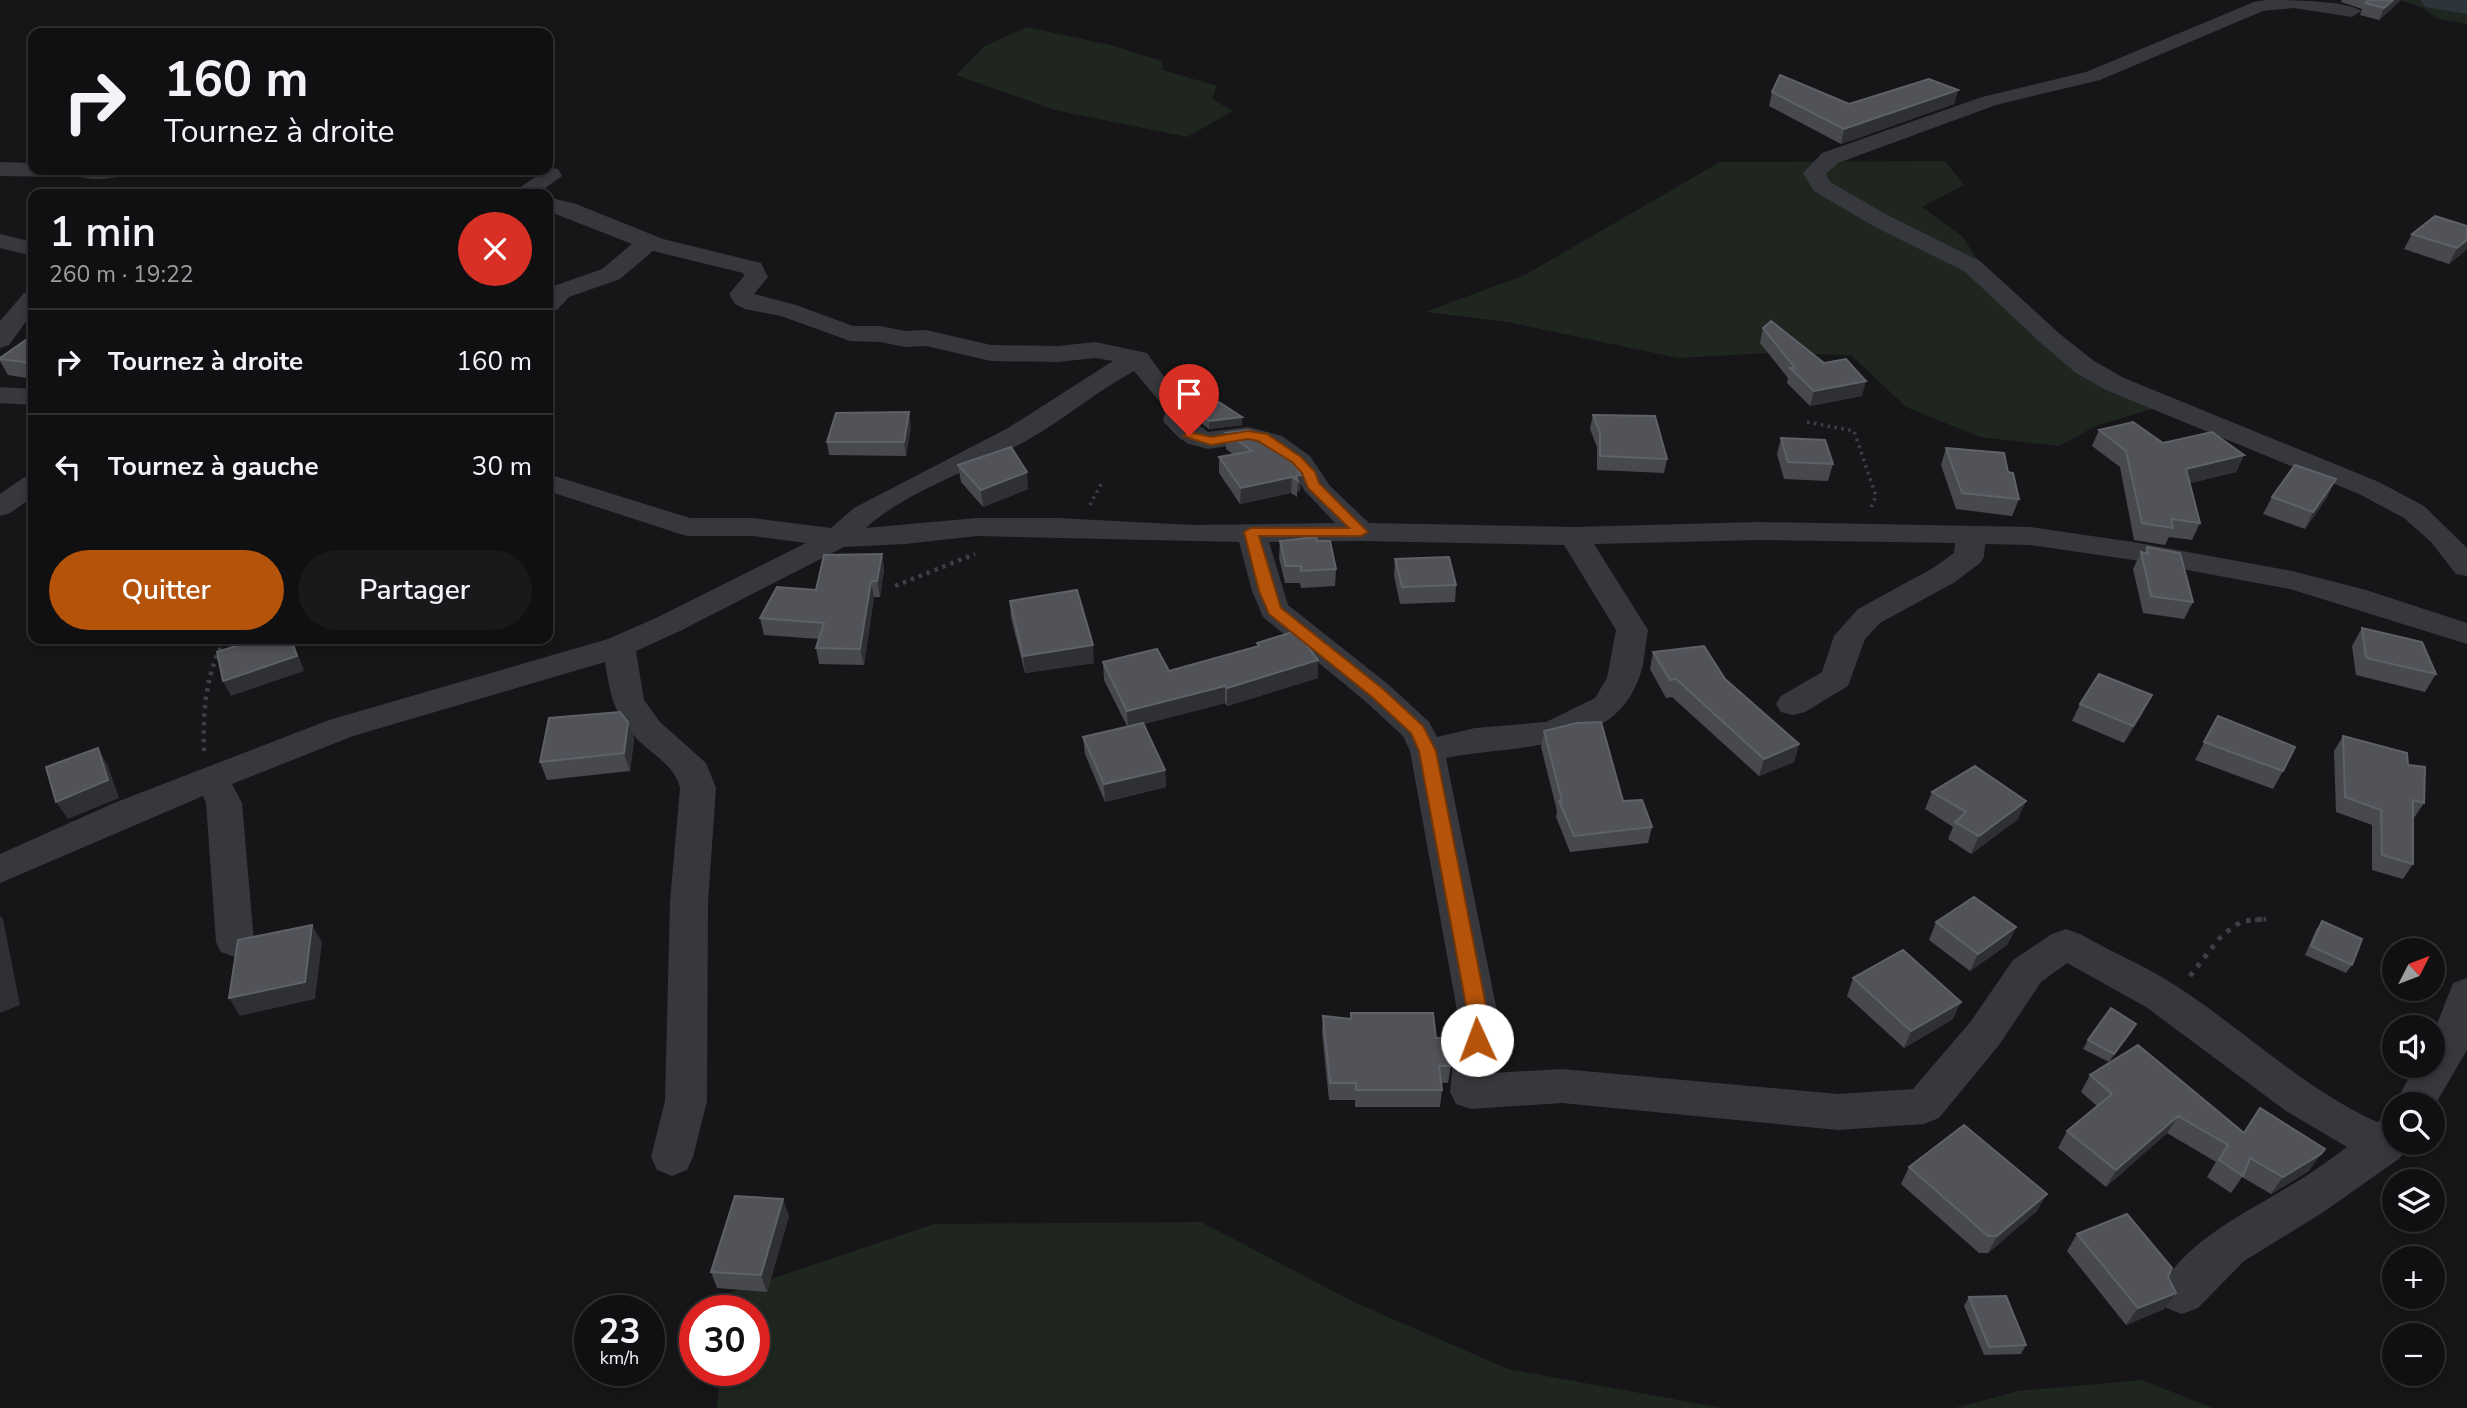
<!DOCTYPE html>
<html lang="fr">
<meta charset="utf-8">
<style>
body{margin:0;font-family:"Nunito Sans",sans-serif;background:#19191b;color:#f1f3f6;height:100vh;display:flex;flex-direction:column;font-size:26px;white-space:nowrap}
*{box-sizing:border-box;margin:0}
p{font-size:23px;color:#9c9d9f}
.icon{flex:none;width:38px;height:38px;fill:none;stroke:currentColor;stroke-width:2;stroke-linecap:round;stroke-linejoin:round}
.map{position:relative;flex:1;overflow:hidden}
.details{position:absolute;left:28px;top:189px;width:525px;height:455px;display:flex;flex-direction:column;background:#101012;border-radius:14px;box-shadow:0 4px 10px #0003,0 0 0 2px #303032}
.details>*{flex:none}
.guide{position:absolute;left:28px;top:28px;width:525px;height:147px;border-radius:14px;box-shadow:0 4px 10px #0003,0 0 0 2px #303032;background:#101012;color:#f1f3f6;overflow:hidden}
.needle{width:46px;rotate:48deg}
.fabs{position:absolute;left:2382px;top:938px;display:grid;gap:14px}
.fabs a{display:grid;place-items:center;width:63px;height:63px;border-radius:50%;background:#101012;box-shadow:0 4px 10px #0003,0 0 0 2px #303032;font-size:35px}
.speed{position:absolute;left:574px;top:1295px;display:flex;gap:14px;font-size:35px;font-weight:700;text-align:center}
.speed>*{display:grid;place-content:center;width:91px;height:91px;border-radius:50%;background:#101012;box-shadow:0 4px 10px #0003,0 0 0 2px #303032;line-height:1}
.speed small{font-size:18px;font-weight:400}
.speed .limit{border:10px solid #d22;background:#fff;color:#111}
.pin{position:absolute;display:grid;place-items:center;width:60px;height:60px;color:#fff;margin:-72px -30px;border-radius:50% 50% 50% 0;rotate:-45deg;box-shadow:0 0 7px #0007}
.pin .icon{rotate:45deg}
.me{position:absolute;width:77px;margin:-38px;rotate:358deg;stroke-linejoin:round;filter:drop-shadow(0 0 5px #0008)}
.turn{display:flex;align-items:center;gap:24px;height:147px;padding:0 21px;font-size:32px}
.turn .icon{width:91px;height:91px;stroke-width:2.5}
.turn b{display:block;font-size:49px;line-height:60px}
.round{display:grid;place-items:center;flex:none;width:74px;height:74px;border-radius:37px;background:#19191b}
.head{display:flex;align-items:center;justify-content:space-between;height:119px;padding:0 21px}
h1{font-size:42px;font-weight:600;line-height:52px}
.action{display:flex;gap:14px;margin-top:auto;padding:14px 21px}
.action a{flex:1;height:80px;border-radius:42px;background:#b45309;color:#fff;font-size:28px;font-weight:600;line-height:80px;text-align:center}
.action a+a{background:#19191b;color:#f1f3f6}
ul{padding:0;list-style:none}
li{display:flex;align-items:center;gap:21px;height:105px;padding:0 21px;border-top:2px solid #303032}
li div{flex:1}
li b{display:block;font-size:26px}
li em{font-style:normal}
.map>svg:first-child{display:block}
.green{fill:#1e261f}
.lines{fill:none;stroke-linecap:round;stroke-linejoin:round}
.river{fill:#2c353c;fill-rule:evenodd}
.path-far2{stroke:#3d3f44;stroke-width:3.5;stroke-dasharray:2.5 4.5;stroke-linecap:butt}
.path-far1{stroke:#3d3f44;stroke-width:4.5;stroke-dasharray:3.5 5;stroke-linecap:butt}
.path{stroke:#3d3f44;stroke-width:5;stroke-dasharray:4.5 7;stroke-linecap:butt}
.minor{fill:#37383d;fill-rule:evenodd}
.wall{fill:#47494d}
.shaded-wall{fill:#2f3033}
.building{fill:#525359;stroke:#5f6168;stroke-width:2}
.route{fill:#b45309;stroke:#753606;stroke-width:2}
</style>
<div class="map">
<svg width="2467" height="1408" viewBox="0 0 2467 1408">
<rect width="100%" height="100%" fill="#161618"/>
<path class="green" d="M2399,0H2467V24L2438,19L2423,8Z
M1027,27L1114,46L1162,61L1163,70L1217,86L1212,99L1233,111L1187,137L1055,110L956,75L985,46Z
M1945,161L1964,185L1922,207L1962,236L2006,302L2110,372L2176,402L2098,425L2059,446L1980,437L1906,407L1851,355L1770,353L1678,358L1508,322L1425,312L1525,275L1720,162Z
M1201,1222L1356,1303L1508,1369L1723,1408H717L720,1370H754V1311H724L726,1294L934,1224Z
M2142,1380L2213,1408H1955L2018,1391Z"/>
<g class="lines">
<path class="river" d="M2421,0H2467V14L2425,7Z"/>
<path class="path-far2" d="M1807,422L1854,431L1876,496L1870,510
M1090,505L1101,484"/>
<path class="path-far1" d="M895,586L975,554
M204,751C203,711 205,675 225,639
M2255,920L2266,919"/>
<path class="path" d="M2190,976L2222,935L2242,921L2266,919"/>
<path class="minor" d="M2266,0C2286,0 2348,0 2361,11L2352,17L2294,8L2263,11L2100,80L1996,105L1838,163L1826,174L1830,182L1891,217L1980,261L2061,335L2094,361L2124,378L2379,482L2424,506L2467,548V576L2456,574L2431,542L2404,518L2359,494L2106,390L2076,373L2043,345L1964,271L1875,227L1814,191L1803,173L1822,153L1982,97L2086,72L2254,2Z
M0,162L33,163V170H129L126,175C110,179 82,183 70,171L60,177L0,176Z
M548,167L558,169L562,176L537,194H511L535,177L498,175L495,170H548Z
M357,170H389L386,175H360Z
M548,197L576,204L663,239L761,263L768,277L754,294L796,305L853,326H880L905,331L926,330L991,345L1058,346L1095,342L1147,353L1162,374L1192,409L1191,419L1208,432L1248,427L1282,436L1310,456L1330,486L1369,523L1574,527L1759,522L2031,527L2133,542L2292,571L2366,590L2467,623V644L2290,589L2133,560L2031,545L1985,544L1984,557L1980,563L1955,582L1880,623L1865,639L1848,686L1805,712L1793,715L1781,712L1776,704L1781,696L1822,672L1834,636L1858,609L1933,568L1954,553L1955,543L1759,540L1594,544L1648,630C1645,645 1645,663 1639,678C1612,755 1510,744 1446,758L1498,1016L1493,1073L1562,1069L1838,1094L1913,1089L1971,1021L2013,960L2052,934L2066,929L2080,934C2115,954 2153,969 2187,993C2250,1036 2307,1090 2377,1122L2394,1114V1143H2410L2409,1145L2400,1158L2322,1213L2244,1261L2198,1308L2182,1314L2166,1308L2159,1293C2181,1243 2244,1214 2288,1187C2309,1175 2328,1161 2347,1147L2286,1111L2146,1007L2067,963L2041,982L1999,1045L1939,1118L1924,1124L1838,1130L1562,1103L1471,1109L1456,1104L1450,1092L1458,1016L1410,751L1403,736L1365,701L1263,617L1252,591L1239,542L977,536L905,544L844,547L680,631L636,651L644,700L660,722L706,763L716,788L708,902L707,1101L693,1157L687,1170L672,1176L657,1170L651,1157L665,1101L670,902L680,788C676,767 653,755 638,740C614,716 610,694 605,662L353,736L232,784L242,803L254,942L249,952L235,957L221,952L216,942L206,803L203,796L0,883V854L114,803L329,720L608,639L658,617L806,543L753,536H687L677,533L548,491V474L690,518H753L831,528L854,508L1008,428L1113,361L1095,358L1058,362L991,361L926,346L905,347L880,342L850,341L781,316L745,309L735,304L729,294L744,276L743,273L653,251L620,279L569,297L557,310L548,312V291L551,287L602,269L632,244L548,211ZM1134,371L1166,409L1163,421L1179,438L1189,444L1208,449L1248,443L1262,448L1295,473L1304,490L1335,523L1193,525L1057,518H977L866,528C903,493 979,467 1026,441C1063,420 1096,392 1134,371ZM1361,541L1564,545L1616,630L1607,678L1595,698L1546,722L1475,728L1437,737L1429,722L1389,685L1288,605L1269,542Z
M0,234L33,242V256L0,248Z
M33,291V312L9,345L0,348V321L24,293Z
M0,387L33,389V405L0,403Z
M33,475V497L10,513L0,516V494L23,478Z
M2467,978V1050L2432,1110V1104L2394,1106L2415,1066H2432V1037L2453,983Z"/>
</g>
<path class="wall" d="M2342,0H2401L2379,20L2360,15L2362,9L2341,2Z
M1958,90L1954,104L1841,144L1769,106L1772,92L1849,104Z
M2412,234L2467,249L2449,264L2404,249Z
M1763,328L1862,396L1810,406L1787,383L1788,378L1760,343Z
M33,335V379L8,375L0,361V358Z
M1197,412L1242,417V425L1209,429L1197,420Z
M1593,415L1667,459L1664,473L1597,470V447L1590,429Z
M911,426L906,456L829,455L827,442Z
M2099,430L2163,443L2244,455L2236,472L2190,483L2200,523L2192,540L2169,537L2165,545L2134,540L2120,467L2092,446Z
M1226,433L1301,475L1300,491L1297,492V497L1291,493L1240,504L1219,473V457L1233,454L1226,449Z
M1781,438L1833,464L1828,481L1784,479L1777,454Z
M1946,448L2008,472L2019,499L2012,516L1956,509L1941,465Z
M958,465L1028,489L983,507L961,482Z
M2328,496L2305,529L2263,514L2272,497Z
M1280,541H1317L1336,569L1335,586L1301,588L1300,583H1285L1279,558Z
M2147,547L2193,602L2184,619L2143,613L2133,569L2141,552L2144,553Z
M882,554L884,570L880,597H874L864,665L819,664L816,648L819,639L764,635L760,618Z
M1395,559L1456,585L1455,602L1400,604L1394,576Z
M1010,601L1094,663L1025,673L1011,618Z
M2362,628L2436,674L2425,692L2356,675L2352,646Z
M1257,643L1318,678L1227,706L1225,703L1144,724L1165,770L1166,787L1105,802L1085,754L1083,737L1127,726L1104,680L1103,662L1169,671L1257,646Z
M1653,652L1725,679L1799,744L1794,762L1759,776L1672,697L1666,698L1650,669Z
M2080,704L2143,713L2124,743L2072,721Z
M2218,716L2283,771L2273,789L2195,760Z
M628,722L634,739L630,771L547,780L540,762Z
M1544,731L1652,827L1648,843L1570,852L1556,817L1557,811L1541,747Z
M2343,736L2408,765L2424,803L2414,818H2413V864L2403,879L2372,870V825L2336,812L2334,751Z
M1932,792L2018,819L1971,854L1948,839L1953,827L1925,809Z
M2322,921L2352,965L2346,973L2305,955L2316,930Z
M1936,922L2016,927L2007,945L1970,971L1929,940Z
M1853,978L1953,1019L1904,1048L1847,996Z
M1351,1013L1436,1038L1451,1066L1448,1083H1441L1442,1090L1440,1107H1355V1100H1329L1322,1033L1323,1016L1350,1019Z
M2136,1024L2131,1033L2109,1062L2083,1049L2088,1040Z
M2090,1075L2243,1133L2309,1171L2271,1194L2242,1177L2231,1193L2207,1177L2216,1162L2167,1133L2106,1187L2058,1148L2067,1131L2097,1106L2081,1092Z
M1909,1167L2037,1211L1988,1253H1979L1901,1184Z
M789,1216L767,1292L717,1288L711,1272Z
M2077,1234L2168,1277L2164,1309L2126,1325L2067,1251Z
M1969,1297L2026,1345L2021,1354L1984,1355L1964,1306Z"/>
<path class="shaded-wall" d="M2393,0H2401L2379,20L2384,8Z
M1958,90L1954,104L1841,144L1844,129Z
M2467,240V249L2449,264L2457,248Z
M1866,381L1862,396L1810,406L1814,391Z
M909,412L911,426L906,456L904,442Z
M1242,417V425L1209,429V421Z
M2244,455L2236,472L2179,486L2186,469Z
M1027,472L1028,489L983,507L981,490Z
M1301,475L1300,491L1297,492L1298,481L1296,476Z
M1292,477L1291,493L1240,504L1241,488Z
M2336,479L2328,496L2305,529L2313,512Z
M882,554L884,570L880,597L877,581Z
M871,581L874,597L864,665L860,649Z
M291,639H292L304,671L231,696L223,681Z
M1093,645L1094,663L1025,673L1023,656Z
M1318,660V678L1227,706V688Z
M1225,686V703L1128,728L1127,711Z
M2152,695L2143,713L2124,743L2133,726Z
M628,722L634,739L630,771L624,753Z
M1799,744L1794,762L1759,776L1764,759Z
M98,748L108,766L119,798L68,819L56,802Z
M1165,770L1166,787L1105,802L1104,784Z
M2026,801L2018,819L1971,854L1979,836Z
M0,916L3,919L20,1005L0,1013Z
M312,925L322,942L315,999L240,1016L229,998Z
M2016,927L2007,945L1970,971L1978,954Z
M1961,1002L1953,1019L1904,1048L1911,1031Z
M2136,1024L2131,1033L2109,1062L2114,1054Z
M2178,1116L2167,1133L2106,1187L2116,1170Z
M2321,1154L2309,1171L2271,1194L2283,1177Z
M2047,1194L2037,1211L1988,1253L1997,1236Z
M783,1199L789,1216L767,1292L761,1275Z
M2176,1293L2164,1309L2126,1325L2138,1308Z"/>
<path class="building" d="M2369,0H2368H2393L2384,8L2365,3Z
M1780,75L1849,104L1929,79L1958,90L1844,129L1772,92Z
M2435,216L2467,226V240L2457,248L2412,234Z
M1771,321L1824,363L1846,359L1866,381L1814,391L1790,368H1795L1763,328Z
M33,335V363L0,359V358Z
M1219,402L1242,417L1209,421L1197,412Z
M909,412L904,442H827L836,413Z
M1593,415L1655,416L1667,459L1600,456V432Z
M2133,422L2163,443L2212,432L2244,455L2186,469L2200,523L2171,519L2173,528L2142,523L2126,451L2099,430Z
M1248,430L1261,435L1284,452L1301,475L1296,476L1298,481L1292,477L1241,488L1219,457L1252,451L1226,433Z
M1781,438L1825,440L1833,464L1788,462Z
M1011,447L1027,472L981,490L958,465Z
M1946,448L2004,453L2008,472L2013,473L2019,499L1962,493Z
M2295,465L2336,479L2313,512L2272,497Z
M1316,537L1317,541H1330L1336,569L1301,571V566H1286L1280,541Z
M2147,547L2180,553L2193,602L2151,596L2141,552L2148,554Z
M882,554L877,581H871L860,649L816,648L824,623L760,618L777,587L816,590L824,555Z
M1449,557L1456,585L1402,587L1395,559Z
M1077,590L1093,645L1023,656L1010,601Z
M2362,628L2422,642L2436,674L2366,658Z
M1296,631L1318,660L1227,688L1225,686L1127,711L1103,662L1157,649L1169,671L1259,646L1257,643Z
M247,639H291L297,656L223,681L217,652L248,642Z
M1704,646L1725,679L1799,744L1764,759L1676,679L1670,680L1653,652Z
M2099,674L2152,695L2133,726L2080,704Z
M620,712L628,722L624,753L540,762L549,718Z
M2218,716L2295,747L2283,771L2204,742Z
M1601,722L1623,801L1642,800L1652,827L1574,836L1559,801H1562L1544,731L1577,723Z
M1143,723L1165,770L1104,784L1083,737Z
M2343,736L2407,753L2408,765L2425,767L2424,803L2413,800V864L2382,855L2381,810L2345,797Z
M98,748L108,780L56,802L46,767Z
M1975,766L2026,801L1979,836L1955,822L1966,812L1932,792Z
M1974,897L2016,927L1978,954L1936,922Z
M2322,921L2362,939L2352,965L2311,946Z
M312,925L305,982L229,998L238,940Z
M1903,950L1961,1002L1911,1031L1853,978Z
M2111,1008L2136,1024L2114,1054L2088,1040Z
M1351,1013H1433L1436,1038H1450L1452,1056L1451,1066H1439L1442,1090H1356V1083H1330L1323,1016L1351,1019Z
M2138,1045L2244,1133L2260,1108L2325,1149L2321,1154L2283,1177L2250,1158L2243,1176L2219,1160L2228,1145L2178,1116L2116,1170L2067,1131L2112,1094L2090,1075Z
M1964,1125L2047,1194L1997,1236H1988L1909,1167Z
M735,1196L783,1199L761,1275L711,1272Z
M2127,1214L2172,1268L2168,1277L2176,1293L2138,1308L2077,1234Z
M2006,1296L2026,1345L1989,1347L1969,1297Z"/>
<path class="route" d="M1248,431L1267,434L1301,457L1315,472L1319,483L1368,532L1361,536H1259L1281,608L1383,689L1423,726L1436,751L1488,1016L1484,1045L1477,1047L1470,1045L1467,1040L1468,1016L1419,751L1411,733L1372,697L1269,614L1259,591L1244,532L1251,528H1349L1308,488L1302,473L1292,462L1258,441L1248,439L1211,445L1183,436L1189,432L1211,437Z"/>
</svg>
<div class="fabs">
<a><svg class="needle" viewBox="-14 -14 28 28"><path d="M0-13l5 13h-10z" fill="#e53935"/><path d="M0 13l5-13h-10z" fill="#9c9d9f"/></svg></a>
<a><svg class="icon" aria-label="sound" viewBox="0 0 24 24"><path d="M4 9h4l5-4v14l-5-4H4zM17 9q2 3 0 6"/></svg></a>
<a><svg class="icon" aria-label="search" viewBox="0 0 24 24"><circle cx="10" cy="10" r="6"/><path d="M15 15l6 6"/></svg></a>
<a><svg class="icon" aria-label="layers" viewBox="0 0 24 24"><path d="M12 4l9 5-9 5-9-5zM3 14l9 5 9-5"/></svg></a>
<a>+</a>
<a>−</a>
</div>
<div class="speed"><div>23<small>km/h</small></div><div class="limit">30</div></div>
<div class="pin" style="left:1189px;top:436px;background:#d93025"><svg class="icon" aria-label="arrive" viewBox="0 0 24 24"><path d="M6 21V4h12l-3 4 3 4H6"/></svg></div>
<svg class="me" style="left:1477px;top:1040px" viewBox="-20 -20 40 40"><circle r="19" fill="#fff"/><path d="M0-13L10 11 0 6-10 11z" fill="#b45309"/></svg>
<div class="guide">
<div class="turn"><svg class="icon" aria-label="right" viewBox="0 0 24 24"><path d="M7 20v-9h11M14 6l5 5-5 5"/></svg><div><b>160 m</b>Tournez à droite</div></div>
</div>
<section class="details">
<div class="head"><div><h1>1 min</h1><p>260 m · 19:22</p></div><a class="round" style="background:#d93025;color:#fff"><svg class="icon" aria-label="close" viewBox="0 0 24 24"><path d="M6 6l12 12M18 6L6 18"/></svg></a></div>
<ul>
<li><svg class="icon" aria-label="right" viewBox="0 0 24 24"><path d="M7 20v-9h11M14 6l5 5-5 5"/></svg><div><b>Tournez à droite</b></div><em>160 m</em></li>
<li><svg class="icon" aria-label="left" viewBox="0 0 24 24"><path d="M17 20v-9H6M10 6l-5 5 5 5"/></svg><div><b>Tournez à gauche</b></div><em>30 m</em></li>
</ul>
<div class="action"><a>Quitter</a><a>Partager</a></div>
</section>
</div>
